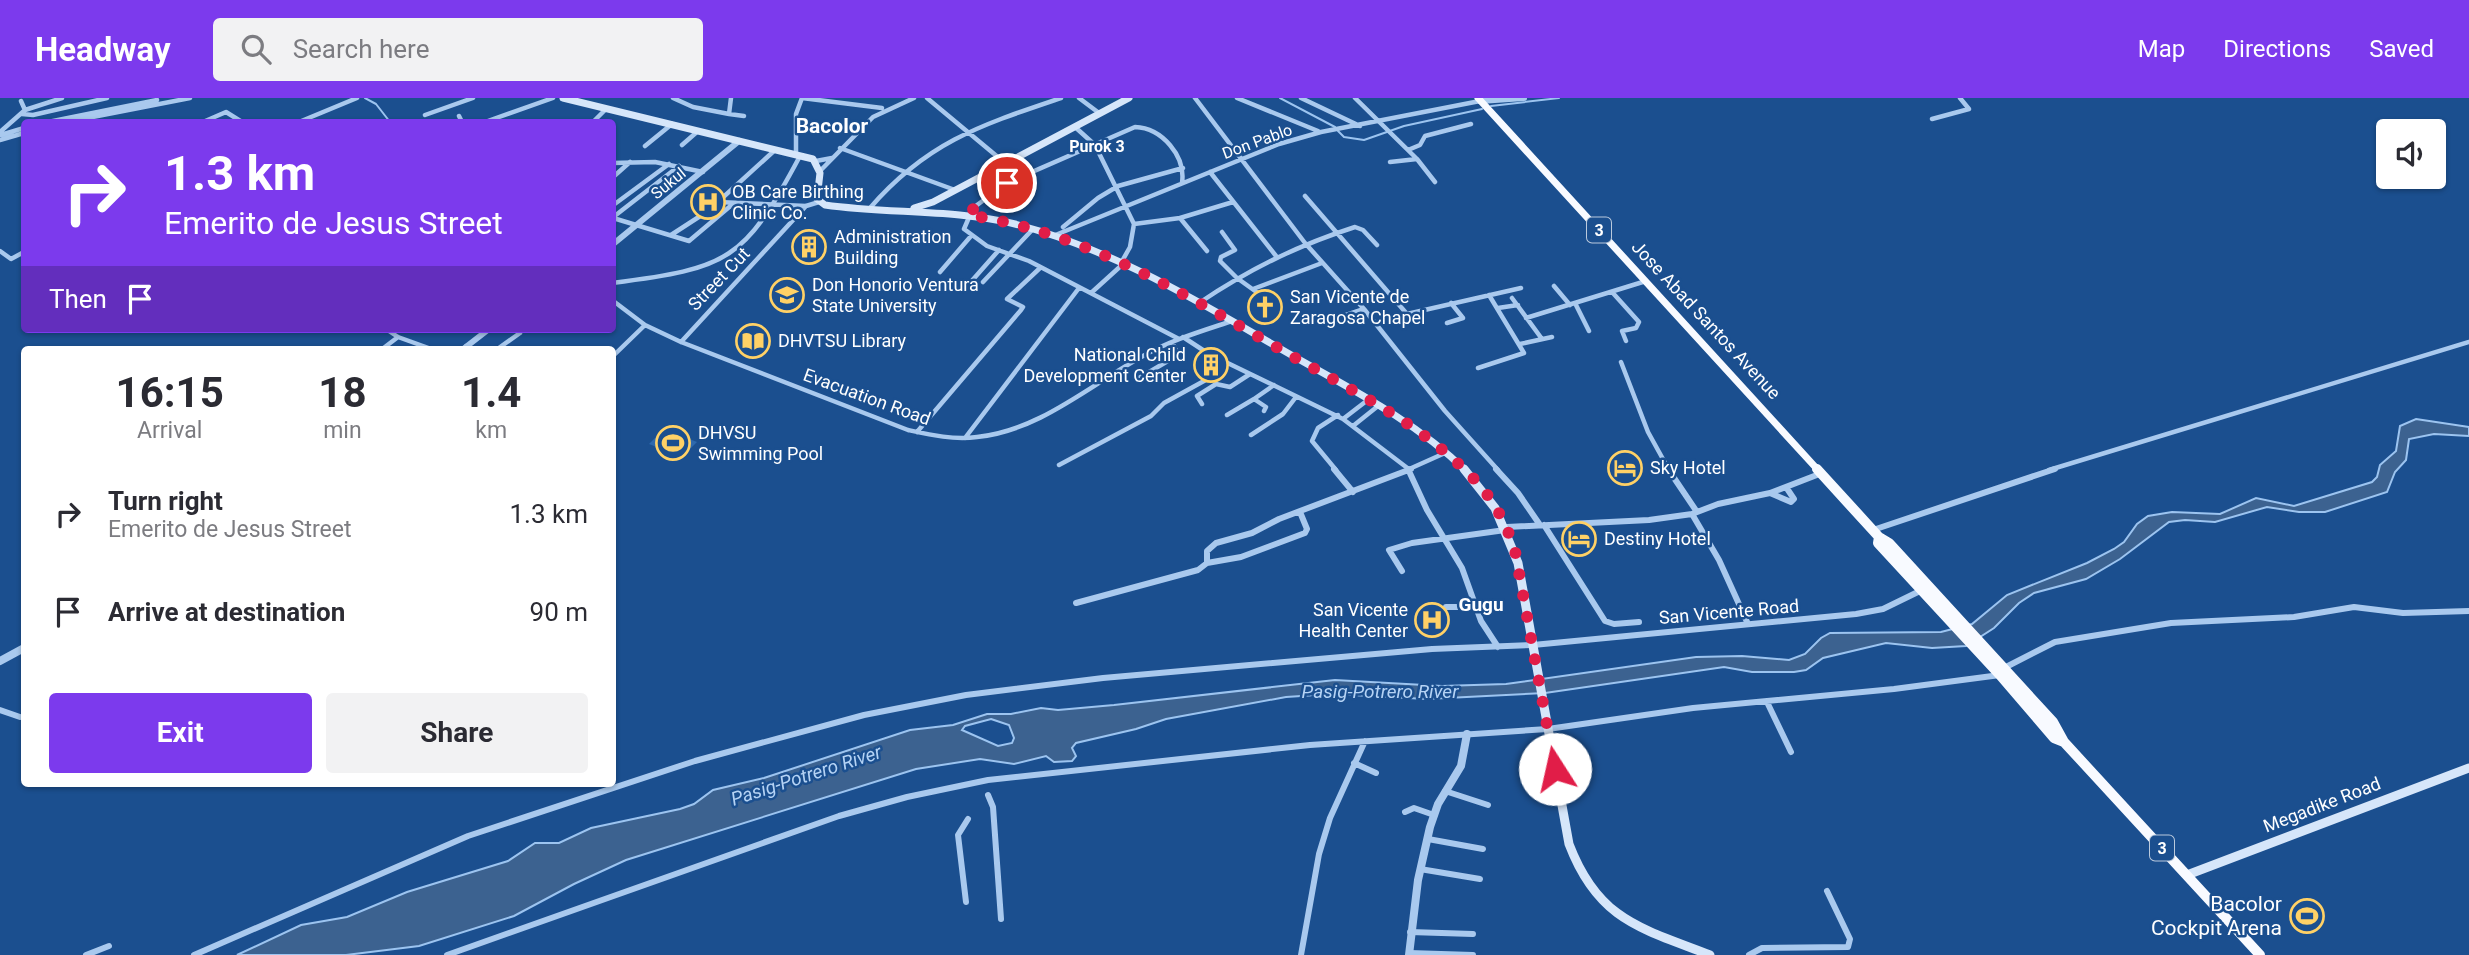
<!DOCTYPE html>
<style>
body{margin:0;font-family:Roboto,sans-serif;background:#f2f2f3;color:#2b2b33;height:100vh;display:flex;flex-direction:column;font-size:26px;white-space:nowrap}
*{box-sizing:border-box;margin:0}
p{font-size:23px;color:#7c7c81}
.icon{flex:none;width:38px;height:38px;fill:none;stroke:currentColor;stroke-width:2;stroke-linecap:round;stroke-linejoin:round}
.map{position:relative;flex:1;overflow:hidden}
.details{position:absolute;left:21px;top:248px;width:595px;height:441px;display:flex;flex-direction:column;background:#fff;border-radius:7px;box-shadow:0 2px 5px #0004}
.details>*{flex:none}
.hud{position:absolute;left:21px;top:21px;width:595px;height:214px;border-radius:7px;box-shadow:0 2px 5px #0004;background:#7c3aed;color:#fff;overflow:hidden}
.controls{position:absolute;left:2376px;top:21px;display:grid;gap:14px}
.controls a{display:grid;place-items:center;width:70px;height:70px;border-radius:7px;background:#fff;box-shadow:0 2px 5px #0004;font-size:35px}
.pin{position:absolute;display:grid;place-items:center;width:60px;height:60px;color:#fff;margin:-30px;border:4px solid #fff;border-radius:50%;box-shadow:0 2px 7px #0007}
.me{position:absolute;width:77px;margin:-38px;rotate:350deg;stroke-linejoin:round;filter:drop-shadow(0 0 5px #0008)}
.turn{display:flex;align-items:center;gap:24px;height:147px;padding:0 28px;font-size:32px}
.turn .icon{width:91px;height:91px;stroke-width:2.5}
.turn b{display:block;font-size:49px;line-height:60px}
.then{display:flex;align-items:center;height:66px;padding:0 28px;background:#0003;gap:14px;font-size:26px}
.eta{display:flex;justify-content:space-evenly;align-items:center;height:119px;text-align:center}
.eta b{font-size:42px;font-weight:700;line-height:49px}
.cta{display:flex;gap:14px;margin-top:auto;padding:14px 28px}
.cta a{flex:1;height:80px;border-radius:7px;background:#7c3aed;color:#fff;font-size:28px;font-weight:700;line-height:80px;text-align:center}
.cta a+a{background:#f2f2f3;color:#2b2b33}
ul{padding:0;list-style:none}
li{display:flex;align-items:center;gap:21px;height:98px;padding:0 28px}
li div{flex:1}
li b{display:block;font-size:26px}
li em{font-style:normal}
header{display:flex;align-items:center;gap:42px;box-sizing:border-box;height:98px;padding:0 35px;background:#7c3aed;color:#fff}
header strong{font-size:33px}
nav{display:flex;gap:38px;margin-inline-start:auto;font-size:24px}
.search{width:490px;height:63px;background:#f2f2f3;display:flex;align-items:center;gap:18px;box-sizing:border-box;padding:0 24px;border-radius:7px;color:#7c7c81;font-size:26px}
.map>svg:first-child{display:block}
.green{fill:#2e69ad}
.water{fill:#3c6290;stroke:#9cc4f0;stroke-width:2;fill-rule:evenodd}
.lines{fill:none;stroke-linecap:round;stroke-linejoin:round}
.stream{stroke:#9cc4f0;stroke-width:2}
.minor-far1{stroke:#a9c9ee;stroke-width:4.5}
.minor{stroke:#a9c9ee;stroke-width:6}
.tertiary-far1{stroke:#a9c9ee;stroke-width:6}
.tertiary{stroke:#a9c9ee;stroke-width:8}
.secondary-far1{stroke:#d6e6fa;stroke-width:7}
.secondary{stroke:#d6e6fa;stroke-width:9}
.trunk-far1{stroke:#f8faff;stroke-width:7}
.trunk{stroke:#f8faff;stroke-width:10}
.route{stroke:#e11d48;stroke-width:12;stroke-dasharray:0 21.6}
.labels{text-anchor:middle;stroke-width:5;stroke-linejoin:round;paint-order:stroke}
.far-street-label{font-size:16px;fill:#fff;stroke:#1b4f8f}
.far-neighbourhood-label{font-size:16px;font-weight:bold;fill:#fff;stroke:#1b4f8f}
.shield{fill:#1b4f8f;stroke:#bbcadd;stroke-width:2}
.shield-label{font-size:16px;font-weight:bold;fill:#fff}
.poi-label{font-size:18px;fill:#fff;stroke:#1b4f8f;text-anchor:start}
.street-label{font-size:18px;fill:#fff;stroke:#1b4f8f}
.neighbourhood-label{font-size:19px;font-weight:bold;fill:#fff;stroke:#1b4f8f}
.water-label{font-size:19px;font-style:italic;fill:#b5d3f5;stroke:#1b4f8f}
.far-district-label{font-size:21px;font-weight:bold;fill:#fff;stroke:#1b4f8f}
.near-poi-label{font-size:21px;fill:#fff;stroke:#1b4f8f;text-anchor:end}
</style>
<header>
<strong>Headway</strong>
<div class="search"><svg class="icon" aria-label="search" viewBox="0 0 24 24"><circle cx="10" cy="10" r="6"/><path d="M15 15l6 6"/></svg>Search here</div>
<nav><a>Map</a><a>Directions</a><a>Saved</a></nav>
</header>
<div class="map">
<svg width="2469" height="857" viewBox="0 0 2469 857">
<rect width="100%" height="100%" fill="#1b4f8f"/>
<path class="green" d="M664,331L697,344L682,359L649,346Z"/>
<path class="water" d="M2416,321L2469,329V338L2434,336L2409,341L2406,362L2395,374L2387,394L2325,414H2299L2267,409L2215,424L2185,422L2169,424L2120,461L2086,481L2034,495L2019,505L1994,530L1966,548L1932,550L1886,545L1823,560L1806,572L1794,574H1752L1724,569L1545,595L1427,601L1332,596L1286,599L1166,621L1136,631L1076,645L1072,650L1076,658L1072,663L1054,664L1046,658L1014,666L980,661L916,671L626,762L574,786L514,818L419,848L346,857H237L301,827L347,819L407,794L508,763L535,745H559L591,730L680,711L694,706L713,692L764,680L910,632L953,627L987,616H1011L1041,610L1058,612L1114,607L1335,582L1442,588L1506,586L1696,559L1742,558L1789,562L1805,556L1821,540L1830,535L1941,534L1972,526L2007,497L2087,465L2114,451L2124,444L2137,426L2148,418L2172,414L2220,416L2256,400L2294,408L2372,384L2377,379L2380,367L2396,353L2400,328ZM991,621L1009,627L1014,640L1012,645L998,648L962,632L965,628Z"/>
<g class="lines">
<path class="stream" d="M365,0L376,6L390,24
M1280,0L1335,29
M1491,8L1559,0
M1338,33L1344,39L1364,42L1404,28L1482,11
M2,39L13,36"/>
<path class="minor-far1" d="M673,0L693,9L729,16
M731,0L729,16L744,18
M802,0L882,10
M927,0L1005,65
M1079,0L1099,15
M1195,0L1305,145L1364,211L1445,313L1498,372
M1237,0L1318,33
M1301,0L1360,28
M1355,0L1417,61L1435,84
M25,12L62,0
M22,16L33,17L107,0
M425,17L473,0
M459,18L462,24
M1932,21L1969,11L1960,0
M48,24L157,2
M67,24L190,0
M203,24L226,14L242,24
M299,24L357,0
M485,24L553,0
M593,24L606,11
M1075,29L1095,47L1134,126L1130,149L1121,165
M0,34L25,12L21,3
M0,37L24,30
M0,42L24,35
M682,47L698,33
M645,48L672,26
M840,50L955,92
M1408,52L1420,47L1425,38L1471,26
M796,57V16L802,0
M816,63L832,60
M1390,64L1417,61
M612,65L655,64L703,74
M821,72L873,19L914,0
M1210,74L1276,158
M612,80L630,64
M1305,98L1407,216L1521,190
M718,104L806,108L819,104
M612,108L669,66
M870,110C927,44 981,27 1061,0
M612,120L679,68
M613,120L689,143L734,105
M1134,126L1180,120
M1063,129L1098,100L1118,88L1183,70
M1222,134L1235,152L1221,159L1220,163L1237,180L1269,203
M671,137L708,113L775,52
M1053,138L1279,46L1321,34L1480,3
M0,153L11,161L24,154
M1207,153L1180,120L1233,104
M940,174L971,138
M983,184L1033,131
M612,185C729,170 744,163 800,58
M969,186L999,152
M1554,188L1570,207
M1253,191L1322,165
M1612,194L1639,224L1636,230L1622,233L1626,243
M1091,195L1123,166
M1512,200L1542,241
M612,202L645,227L681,244L908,332C931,337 953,342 977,339C1039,333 1090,287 1143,258C1171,242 1202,233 1232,223
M1199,205C1250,171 1296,148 1355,129L1363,132L1377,147
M1575,205L1589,233
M1498,210L1518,207
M1343,218L1364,211
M1526,220L1646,183
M1447,225L1463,220L1451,205
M386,231L398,239L434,252
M1183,239L1209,256L1343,321L1369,301
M1179,241L1029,163L987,148L964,131L973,110L1007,85L1135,29C1162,30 1186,58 1182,85
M681,244L806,108
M1520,246L1552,239
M466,248L477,252
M381,252L398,239
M496,252L520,235
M612,259L645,227
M1621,264L1648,334L1669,372
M1478,270L1524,255L1489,197
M1139,280L1178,257L1172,244
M1202,306L1197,298L1216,286L1230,289L1250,276
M1264,313L1266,309L1254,301L1274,287
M1227,317L1254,301
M1343,321L1410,372
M1353,328L1378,308
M917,334L1021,212L1023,209L1007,201L1040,170
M1251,337L1283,316L1296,299
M965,340L1079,190
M1059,367L1151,318L1164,305L1213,278L1227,265
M1336,372L1312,343L1318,330L1338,317
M1407,372L1445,355
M2049,372L2469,244"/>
<path class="minor" d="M1334,371L1353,394
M1408,371L1427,412L1462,470L1481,523L1498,549
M1496,371L1518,395L1540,427
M1668,371L1697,414
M1770,395L1791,404L1794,401L1786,389
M1692,416L1719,462L1748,526
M1544,427L1605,523L1614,526L1639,524
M1507,429L1649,422L1692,416L1718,406L1770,395L1822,375
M1873,432L2055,371
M1207,465V453L1216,445L1252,435L1279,421L1411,371
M1402,473L1389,452L1412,445L1505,432
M1076,505L1198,472L1207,465L1241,459L1305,435L1307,431L1300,414
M1446,509H1476
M2004,570L2055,544L2171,525L2294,519L2354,509L2403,515L2469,513
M1767,604L1791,654
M0,612L20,619
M1354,665L1376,675
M1445,693L1488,707
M988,697L993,709L1001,821
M1405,714L1414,710L1434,717
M1428,741L1483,751
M1420,771L1480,781
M966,804L958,737L968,721
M1410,834L1473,836
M1409,855L1473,857
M86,857L109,848
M194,857L468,738L695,663L864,617L966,597L1103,580L1432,551L1533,547L1856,516L1883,511L1922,492
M447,857L839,718L907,699L988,682L1310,647L1548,631L1693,610L1894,591L2000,577
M1301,857L1319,756L1330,720L1365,643
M1749,857L1762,850L1848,849L1850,841L1827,793"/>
<path class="tertiary-far1" d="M1480,3L1524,0
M612,147L739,43
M462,252L489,231"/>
<path class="tertiary" d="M0,563L24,550
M1409,857L1418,782L1430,729L1438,706L1461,668L1467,636"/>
<path class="secondary-far1" d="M563,0L813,61L820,75L817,101L825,107C888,116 953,111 1015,126C1116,152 1204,207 1293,258C1353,292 1416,324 1465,372
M914,110L933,104L1129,0"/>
<path class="secondary" d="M1464,371L1495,410L1518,465L1569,746C1598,822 1640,830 1710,857
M2187,777L2469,670"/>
<path class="trunk-far1" d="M1478,0L1818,372"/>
<path class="trunk" d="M1817,371L1879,439L1889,445L2053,624L2064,644L2260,857
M1879,439L1878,445L2000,577L2054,640L2064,644"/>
</g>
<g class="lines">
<path class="route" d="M1007,85L981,102L968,117C1087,134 1190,200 1292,258C1355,294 1422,327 1473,380C1492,399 1507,426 1515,453L1555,671"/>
</g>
<defs>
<g id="hospital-ring" transform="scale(1.75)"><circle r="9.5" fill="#1b4f8f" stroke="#ffd166" stroke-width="1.5"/><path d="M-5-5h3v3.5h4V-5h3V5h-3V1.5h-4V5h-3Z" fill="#ffd166"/></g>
<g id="building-ring" transform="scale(1.75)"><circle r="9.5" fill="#1b4f8f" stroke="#ffd166" stroke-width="1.5"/><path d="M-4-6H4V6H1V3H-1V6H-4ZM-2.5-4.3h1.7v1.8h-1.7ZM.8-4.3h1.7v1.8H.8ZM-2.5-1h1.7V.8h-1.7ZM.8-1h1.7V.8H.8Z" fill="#ffd166"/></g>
<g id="university-ring" transform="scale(1.75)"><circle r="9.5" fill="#1b4f8f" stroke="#ffd166" stroke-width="1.5"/><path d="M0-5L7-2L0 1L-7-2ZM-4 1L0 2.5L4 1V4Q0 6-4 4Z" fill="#ffd166"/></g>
<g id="church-ring" transform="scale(1.75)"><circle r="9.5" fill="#1b4f8f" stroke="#ffd166" stroke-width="1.5"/><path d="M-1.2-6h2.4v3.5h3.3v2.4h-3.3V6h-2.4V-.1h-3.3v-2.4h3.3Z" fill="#ffd166"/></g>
<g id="library-ring" transform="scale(1.75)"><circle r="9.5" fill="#1b4f8f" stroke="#ffd166" stroke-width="1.5"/><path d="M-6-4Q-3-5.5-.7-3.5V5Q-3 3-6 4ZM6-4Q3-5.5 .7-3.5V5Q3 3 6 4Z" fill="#ffd166"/></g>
<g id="stadium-ring" transform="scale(1.75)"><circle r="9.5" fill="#1b4f8f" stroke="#ffd166" stroke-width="1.5"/><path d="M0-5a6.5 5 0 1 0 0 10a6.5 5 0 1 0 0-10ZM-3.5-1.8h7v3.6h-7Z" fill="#ffd166"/></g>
<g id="hotel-ring" transform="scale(1.75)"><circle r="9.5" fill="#1b4f8f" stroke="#ffd166" stroke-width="1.5"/><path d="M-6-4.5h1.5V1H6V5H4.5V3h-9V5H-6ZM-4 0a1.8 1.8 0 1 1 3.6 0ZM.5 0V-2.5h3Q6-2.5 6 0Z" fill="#ffd166"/></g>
</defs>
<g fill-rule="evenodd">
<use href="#hospital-ring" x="708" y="104"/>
<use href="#building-ring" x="809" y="149"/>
<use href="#university-ring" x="787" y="197"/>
<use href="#church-ring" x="1265" y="209"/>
<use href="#library-ring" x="753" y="243"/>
<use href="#building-ring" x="1211" y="267"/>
<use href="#stadium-ring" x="673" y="345"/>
<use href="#hotel-ring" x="1625" y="370"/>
<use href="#hotel-ring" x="1579" y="441"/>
<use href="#hospital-ring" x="1432" y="522"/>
<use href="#stadium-ring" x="2307" y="818"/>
</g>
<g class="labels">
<g class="far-street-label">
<text transform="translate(1257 43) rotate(-20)" y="6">Don Pablo</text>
<text transform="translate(668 85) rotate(-39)" y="6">Sukul</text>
</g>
<g class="far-neighbourhood-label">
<text x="1097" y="54">Purok 3</text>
</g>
<g class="shield">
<rect x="1587" y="119.5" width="24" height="25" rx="5"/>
<rect x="2150" y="737.5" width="24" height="25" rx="5"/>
</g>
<g class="shield-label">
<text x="1599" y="138">3</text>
<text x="2162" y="756">3</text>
</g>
<g class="poi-label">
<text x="732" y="100">OB Care Birthing<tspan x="732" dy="21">Clinic Co.</tspan></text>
<text x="834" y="145">Administration<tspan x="834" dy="21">Building</tspan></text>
<text x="812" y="193">Don Honorio Ventura<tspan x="812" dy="21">State University</tspan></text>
<text x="1290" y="205">San Vicente de<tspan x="1290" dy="21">Zaragosa Chapel</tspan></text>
<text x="778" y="249">DHVTSU Library</text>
<text x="1186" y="263" text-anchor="end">National Child<tspan x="1186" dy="21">Development Center</tspan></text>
<text x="698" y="341">DHVSU<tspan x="698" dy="21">Swimming Pool</tspan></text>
<text x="1650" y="376">Sky Hotel</text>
<text x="1604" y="447">Destiny Hotel</text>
<text x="1408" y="518" text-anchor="end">San Vicente<tspan x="1408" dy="21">Health Center</tspan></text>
</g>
<g class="street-label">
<text transform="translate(719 181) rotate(-46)" y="6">Street Cut</text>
<text transform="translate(1706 222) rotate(47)" y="6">Jose Abad Santos Avenue</text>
<text transform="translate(867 299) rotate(20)" y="6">Evacuation Road</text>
<text transform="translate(1729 514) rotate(-5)" y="6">San Vicente Road</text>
<text transform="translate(2322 707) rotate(-21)" y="6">Megadike Road</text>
</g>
<g class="neighbourhood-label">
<text x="1481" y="513">Gugu</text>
</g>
<g class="water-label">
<text x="1380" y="600">Pasig-Potrero River</text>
<text transform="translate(806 677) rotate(-18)" y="7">Pasig-Potrero River</text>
</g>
<g class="far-district-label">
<text x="832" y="35">Bacolor</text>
</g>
<g class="near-poi-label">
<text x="2282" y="813">Bacolor<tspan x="2282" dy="24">Cockpit Arena</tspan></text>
</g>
</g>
</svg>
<div class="controls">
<a><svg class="icon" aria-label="sound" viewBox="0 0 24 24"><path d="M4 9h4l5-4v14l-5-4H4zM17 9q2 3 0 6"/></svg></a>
</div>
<div class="pin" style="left:1007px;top:85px;background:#d93025"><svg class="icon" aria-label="arrive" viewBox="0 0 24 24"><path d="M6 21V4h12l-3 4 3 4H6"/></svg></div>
<svg class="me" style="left:1555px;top:671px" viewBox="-20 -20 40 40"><circle r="19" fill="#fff"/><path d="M0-13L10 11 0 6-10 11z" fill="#e11d48"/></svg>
<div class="hud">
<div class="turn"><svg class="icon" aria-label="right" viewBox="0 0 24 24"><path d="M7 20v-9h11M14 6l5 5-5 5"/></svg><div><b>1.3 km</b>Emerito de Jesus Street</div></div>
<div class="then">Then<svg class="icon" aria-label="arrive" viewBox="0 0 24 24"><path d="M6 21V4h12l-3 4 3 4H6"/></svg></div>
</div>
<section class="details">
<div class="eta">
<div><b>16:15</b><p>Arrival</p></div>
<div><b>18</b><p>min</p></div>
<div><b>1.4</b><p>km</p></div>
</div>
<ul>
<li><svg class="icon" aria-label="right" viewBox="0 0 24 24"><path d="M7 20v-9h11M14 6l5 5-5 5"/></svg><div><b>Turn right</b><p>Emerito de Jesus Street</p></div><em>1.3 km</em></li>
<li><svg class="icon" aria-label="arrive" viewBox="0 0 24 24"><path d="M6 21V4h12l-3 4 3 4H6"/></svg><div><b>Arrive at destination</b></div><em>90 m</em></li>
</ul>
<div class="cta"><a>Exit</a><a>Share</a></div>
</section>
</div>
